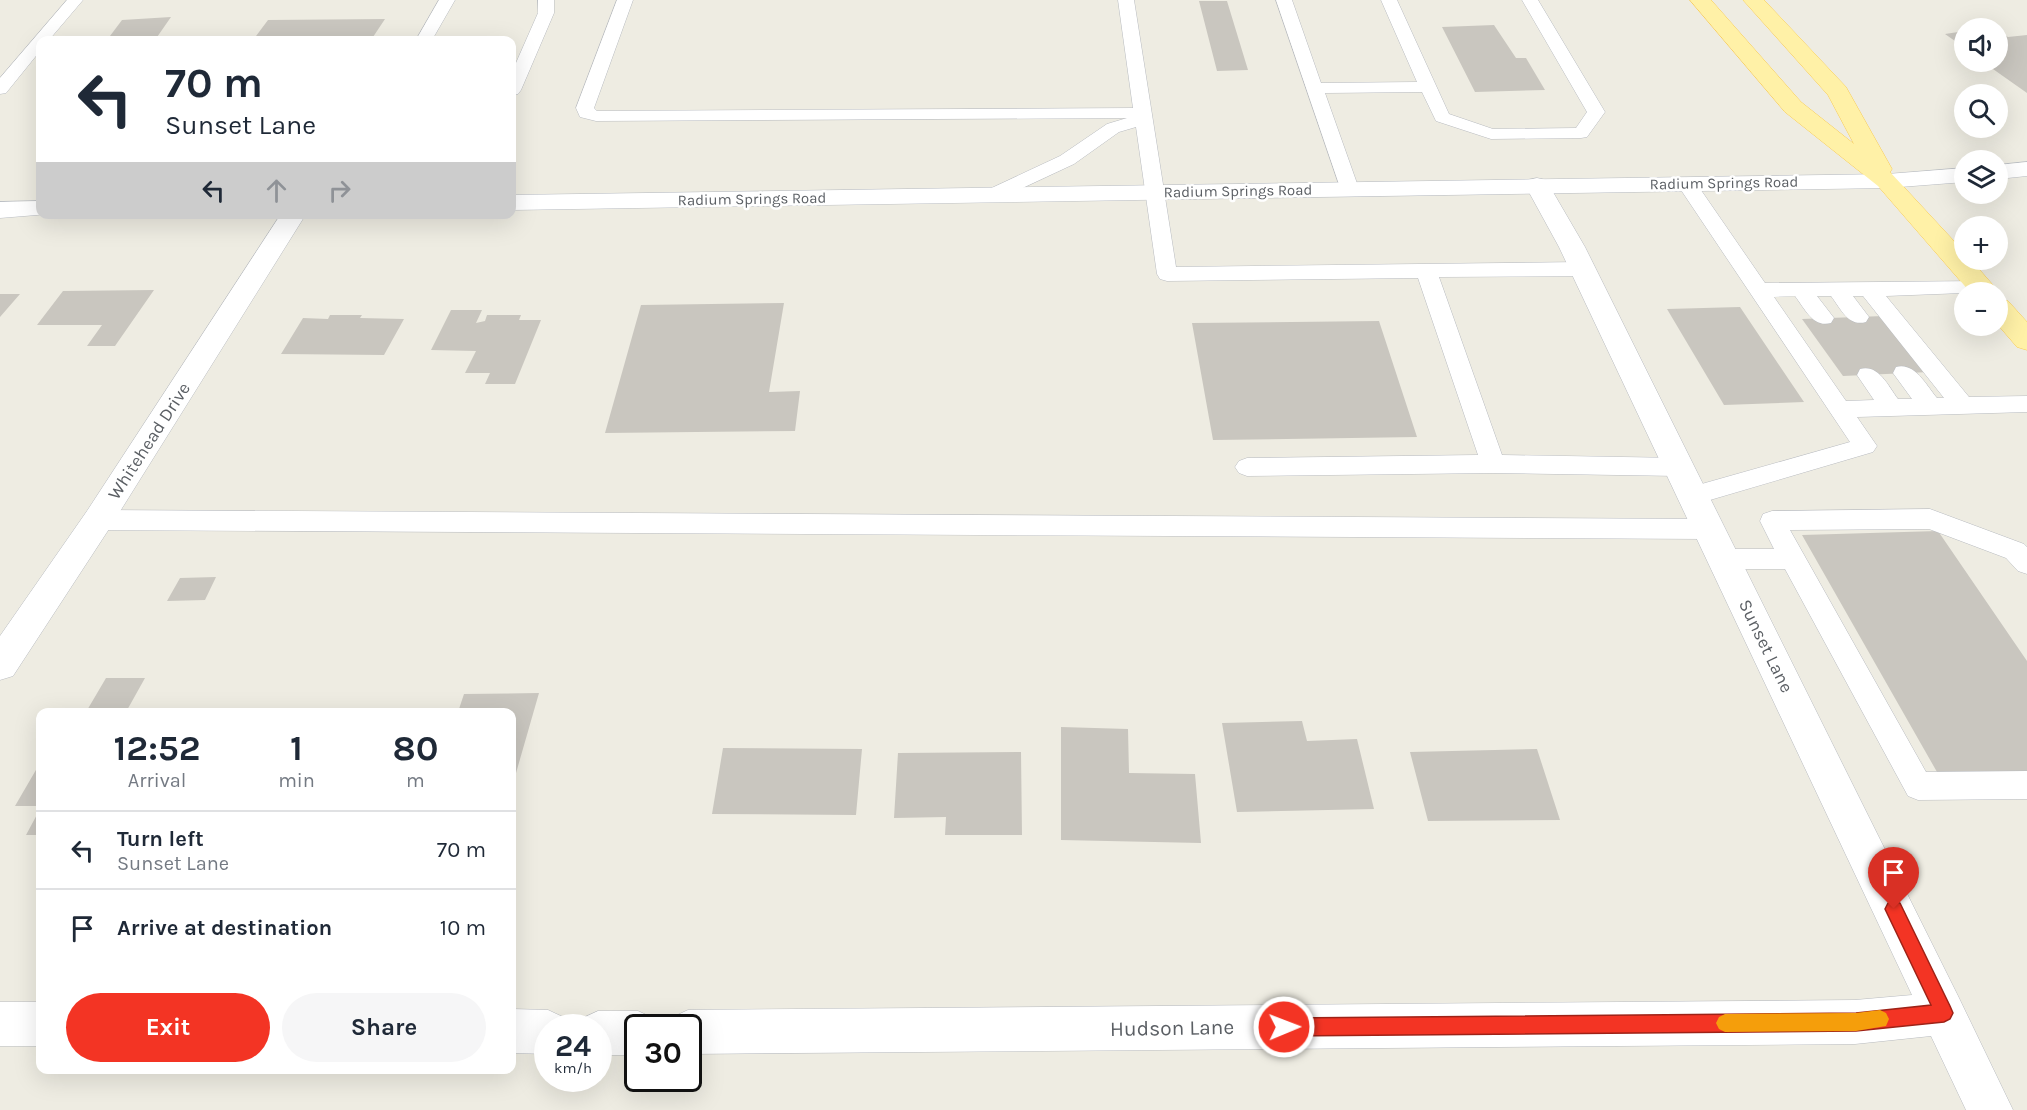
<!DOCTYPE html>
<meta charset="utf-8">
<style>
body{margin:0;font-family:Karla,sans-serif;background:#f6f6f7;color:#1f2937;height:100vh;display:flex;flex-direction:column;font-size:22px;white-space:nowrap}
*{box-sizing:border-box;margin:0}
p{font-size:20px;color:#747a83}
.icon{flex:none;width:33px;height:33px;fill:none;stroke:currentColor;stroke-width:2;stroke-linecap:round;stroke-linejoin:round}
.map{position:relative;flex:1;overflow:hidden}
.sheet{position:absolute;left:36px;top:708px;width:480px;height:366px;display:flex;flex-direction:column;background:#fff;border-radius:12px;box-shadow:0 6px 24px #0002}
.sheet>*{flex:none}
.hud{position:absolute;left:36px;top:36px;width:480px;height:183px;border-radius:12px;box-shadow:0 6px 24px #0002;background:#fff;color:#1f2937;overflow:hidden}
.fabs{position:absolute;left:1954px;top:18px;display:grid;gap:12px}
.fabs a{display:grid;place-items:center;width:54px;height:54px;border-radius:50%;background:#fff;box-shadow:0 6px 24px #0002;font-size:30px}
.speed{position:absolute;left:534px;top:1014px;display:flex;gap:12px;font-size:30px;font-weight:700;text-align:center}
.speed>*{display:grid;place-content:center;width:78px;height:78px;border-radius:50%;background:#fff;box-shadow:0 6px 24px #0002;line-height:1}
.speed small{font-size:15px;font-weight:400}
.speed .limit{border:3px solid #111;border-radius:9px;background:#fff;color:#111}
.pin{position:absolute;display:grid;place-items:center;width:51px;height:51px;color:#fff;margin:-62px -26px;border-radius:50% 50% 50% 0;rotate:-45deg;box-shadow:0 0 6px #0007}
.pin .icon{rotate:45deg}
.me{position:absolute;width:66px;margin:-33px;rotate:89deg;stroke-linejoin:round;filter:drop-shadow(0 0 4px #0008)}
.turn{display:flex;align-items:center;gap:21px;height:126px;padding:0 30px;font-size:27px}
.turn .icon{width:78px;height:78px;stroke-width:2.5}
.turn b{display:block;font-size:42px;line-height:51px}
.lanes{display:flex;align-items:center;height:57px;padding:0 30px;background:#0003;justify-content:center;gap:30px;direction:ltr}
.lanes .off{opacity:.35}
.eta{display:flex;justify-content:space-evenly;align-items:center;height:102px;text-align:center}
.eta b{font-size:36px;font-weight:700;line-height:42px}
.button{display:flex;gap:12px;margin-top:auto;padding:12px 30px}
.button a{flex:1;height:69px;border-radius:36px;background:#f33424;color:#fff;font-size:24px;font-weight:700;line-height:69px;text-align:center}
.button a+a{background:#f6f6f7;color:#1f2937}
ul{padding:0;list-style:none}
li{display:flex;align-items:center;gap:18px;height:78px;padding:0 30px;border-top:2px solid #e0e1e3}
li div{flex:1}
li b{display:block;font-size:22px}
li em{font-style:normal}
.map>svg:first-child{display:block}
.building{fill:#c9c6bf}
.lines{fill:none;stroke-linecap:round;stroke-linejoin:round}
.lane-casing{stroke:#b8bbc0;stroke-width:1}
.street-casing{stroke:#b8bbc0;stroke-width:1}
.secondary-casing{stroke:#b8bcc2;stroke-width:1}
.primary-casing{stroke:#f9ca51;stroke-width:1}
.lane{fill:#fff;fill-rule:evenodd}
.street{fill:#fff;fill-rule:evenodd}
.secondary{fill:#fff;fill-rule:evenodd}
.primary{fill:#fff1a7;fill-rule:evenodd}
.route{fill:#f33424;stroke:#9e2217;stroke-width:1.5}
.slow{fill:#f59e0b}
.labels{text-anchor:middle;stroke-width:5;stroke-linejoin:round;paint-order:stroke}
.far-street-label{font-size:15px;fill:#5b5f64;stroke:#fff}
.street-label{font-size:18px;fill:#5b5f64;stroke:#fff}
.near-street-label{font-size:21px;fill:#5b5f64;stroke:#fff}
</style>
<div class="map">
<svg width="2027" height="1110" viewBox="0 0 2027 1110">
<rect width="100%" height="100%" fill="#eeece2"/>
<path class="building" d="M1199,1H1227L1248,70L1217,71Z
M171,17L155,40H107L122,20Z
M385,19L371,40H253L268,20Z
M1494,25L1516,58H1526L1545,90L1475,92L1442,27Z
M1965,31V48L1945,34Z
M1998,31L2008,37L2027,35V93L1983,62H1998Z
M154,290L115,346H87L102,325H37L63,291Z
M0,294H20L0,317Z
M784,303L769,392L800,391L795,431L605,433L641,305Z
M1740,307L1804,402L1724,405L1667,309Z
M451,310H482L476,323L485,321L487,315H521L519,320H541L515,384H485L490,373H465L476,351L431,350Z
M330,315H362L360,318L404,319L384,355L281,354L303,318L328,319Z
M1884,316L1929,372L1843,376L1802,319Z
M1379,321L1417,437L1213,440L1192,323Z
M1938,531L2027,661V778L1941,779L1802,535Z
M216,577L205,600L167,601L180,578Z
M106,678H145L126,712H86Z
M539,693L512,787V712H458L464,694Z
M296,708H370L369,712H294Z
M1302,721L1307,741L1357,739L1374,809L1237,812L1222,723Z
M1061,727L1128,729L1129,773L1195,774L1201,843L1061,840Z
M723,748L862,749L856,815L712,814Z
M1537,749L1560,820L1428,821L1410,752Z
M1021,752L1022,835H945L946,817L894,818L898,753Z
M40,763V806H15Z
M40,809V835H26Z"/>
<g class="lines">
<g class="lane-casing">
<path id="lane" d="M67,0H83L49,40H40V51L6,93L0,94V78Z
M439,0H455L432,40H416Z
M538,0H554V13L521,90L518,94L512,95V72L538,13Z
M617,0H633L594,108L597,111L1133,108L1118,0H1134L1176,267L1582,262L1589,264L1592,269L1589,274L1582,276L1439,277L1502,455L1679,458L1687,461L1691,467L1687,473L1679,476L1493,473L1247,476L1239,473L1235,467L1239,461L1247,458L1478,455L1418,278L1167,281L1160,279L1157,274L1136,127L1119,132L1074,164L997,200H983L980,196L983,192L1060,156L1107,124L1127,118L596,121L580,117L576,108Z
M1276,0H1292L1321,83L1417,82L1381,0H1397L1449,114L1493,129L1576,128L1587,112L1522,0H1538L1605,112L1587,137L1581,138L1491,139L1436,121L1422,92L1325,93L1359,189L1356,193H1342Z
M1687,178L1694,180L1765,283L1981,281L1988,283L1991,288L1989,292L1886,296L1969,397L2027,396V412L1857,417L1877,446L1873,452L1693,505L1684,503L1681,496L1684,489L1850,442L1677,184L1680,180ZM1795,296C1805,309 1813,328 1831,323L1834,318L1817,296H1831C1841,309 1848,327 1866,322L1869,317L1853,296H1863L1944,398H1937C1926,385 1915,362 1896,367L1893,373L1912,399H1898C1888,386 1879,364 1860,369L1857,375L1874,400L1846,401L1774,297Z
M1930,509L2024,544L2027,547V574L2018,571L2006,558L1929,529L1790,530L1926,772L2027,771V799L1918,800L1908,796L1785,569H1724L1715,566L1711,559L1715,552L1724,549H1774L1760,521L1763,514L1772,511Z
M98,510L1709,519L1718,522L1722,529L1718,536L1709,539L98,530L89,527L86,520L89,513Z"/>
</g>
<g class="street-casing">
<path id="street" d="M1537,178L1546,180L1585,247L1959,998L2013,1110H1966L1931,1036L1855,1044L688,1054V1028H668L673,1017L688,1010L1855,1000L1912,995L1559,247L1525,185L1528,180Z
M281,214H306L109,529L13,676L0,680V636L87,511Z
M0,1002H40V1046H0Z
M512,1009L548,1010L563,1017L568,1028H548V1054L512,1053Z
M598,1011H638L653,1018L658,1028H638V1055H598V1028H578L583,1018Z"/>
</g>
<g class="secondary-casing">
<path id="secondary" d="M2027,162V176L1998,179V165Z
M1965,168V182L1887,188L512,210V195L1887,174Z
M40,201V214H49L0,218V202Z"/>
</g>
<g class="primary-casing">
<path id="primary" d="M1690,0H1711L1801,102L1854,144L1828,95L1743,0H1764L1846,87L1892,169L1890,172L1965,253V260H1971L1999,292L1998,293L1970,292L1878,186L1785,112Z
M1998,298L2008,301L2027,322V350L2017,347L1998,325Z"/>
</g>
<use href="#lane" class="lane"/>
<use href="#street" class="street"/>
<use href="#secondary" class="secondary"/>
<use href="#primary" class="primary"/>
</g>
<path class="route" d="M1894,901L1900,903L1950,1006L1953,1013L1950,1019L1944,1022L1856,1031L1284,1036L1277,1033L1275,1027L1277,1021L1284,1018L1856,1013L1931,1005L1885,909L1888,903Z"/>
<path class="slow" d="M1880,1010L1886,1013L1889,1019L1886,1026L1856,1031L1725,1032L1719,1029L1716,1023L1719,1017L1725,1014L1856,1013Z"/>
<g class="labels">
<g class="far-street-label">
<text transform="translate(1724 183) rotate(-1)" y="5">Radium Springs Road</text>
<text transform="translate(1238 191) rotate(-1)" y="5">Radium Springs Road</text>
<text transform="translate(752 199) rotate(-1)" y="5">Radium Springs Road</text>
</g>
<g class="street-label">
<text transform="translate(149 441) rotate(-57)" y="6">Whitehead Drive</text>
<text transform="translate(1766 646) rotate(64)" y="6">Sunset Lane</text>
</g>
<g class="near-street-label">
<text transform="translate(1172 1028) rotate(-1)" y="7">Hudson Lane</text>
</g>
</g>
</svg>
<div class="fabs">
<a><svg class="icon" aria-label="sound" viewBox="0 0 24 24"><path d="M4 9h4l5-4v14l-5-4H4zM17 9q2 3 0 6"/></svg></a>
<a><svg class="icon" aria-label="search" viewBox="0 0 24 24"><circle cx="10" cy="10" r="6"/><path d="M15 15l6 6"/></svg></a>
<a><svg class="icon" aria-label="layers" viewBox="0 0 24 24"><path d="M12 4l9 5-9 5-9-5zM3 14l9 5 9-5"/></svg></a>
<a>+</a>
<a>−</a>
</div>
<div class="speed"><div>24<small>km/h</small></div><div class="limit">30</div></div>
<div class="pin" style="left:1894px;top:909px;background:#d93025"><svg class="icon" aria-label="arrive" viewBox="0 0 24 24"><path d="M6 21V4h12l-3 4 3 4H6"/></svg></div>
<svg class="me" style="left:1284px;top:1027px" viewBox="-20 -20 40 40"><circle r="17" fill="#f33424" stroke="#fff" stroke-width="3"/><path d="M0-11L8 9 0 5-8 9z" fill="#fff"/></svg>
<div class="hud">
<div class="turn"><svg class="icon" aria-label="left" viewBox="0 0 24 24"><path d="M17 20v-9H6M10 6l-5 5 5 5"/></svg><div><b>70 m</b>Sunset Lane</div></div>
<div class="lanes"><svg class="icon" aria-label="left" viewBox="0 0 24 24"><path d="M17 20v-9H6M10 6l-5 5 5 5"/></svg><svg class="icon off" aria-label="ahead" viewBox="0 0 24 24"><path d="M12 20V5M6 11l6-6 6 6"/></svg><svg class="icon off" aria-label="right" viewBox="0 0 24 24"><path d="M7 20v-9h11M14 6l5 5-5 5"/></svg></div>
</div>
<section class="sheet">
<div class="eta">
<div><b>12:52</b><p>Arrival</p></div>
<div><b>1</b><p>min</p></div>
<div><b>80</b><p>m</p></div>
</div>
<ul>
<li><svg class="icon" aria-label="left" viewBox="0 0 24 24"><path d="M17 20v-9H6M10 6l-5 5 5 5"/></svg><div><b>Turn left</b><p>Sunset Lane</p></div><em>70 m</em></li>
<li><svg class="icon" aria-label="arrive" viewBox="0 0 24 24"><path d="M6 21V4h12l-3 4 3 4H6"/></svg><div><b>Arrive at destination</b></div><em>10 m</em></li>
</ul>
<div class="button"><a>Exit</a><a>Share</a></div>
</section>
</div>
